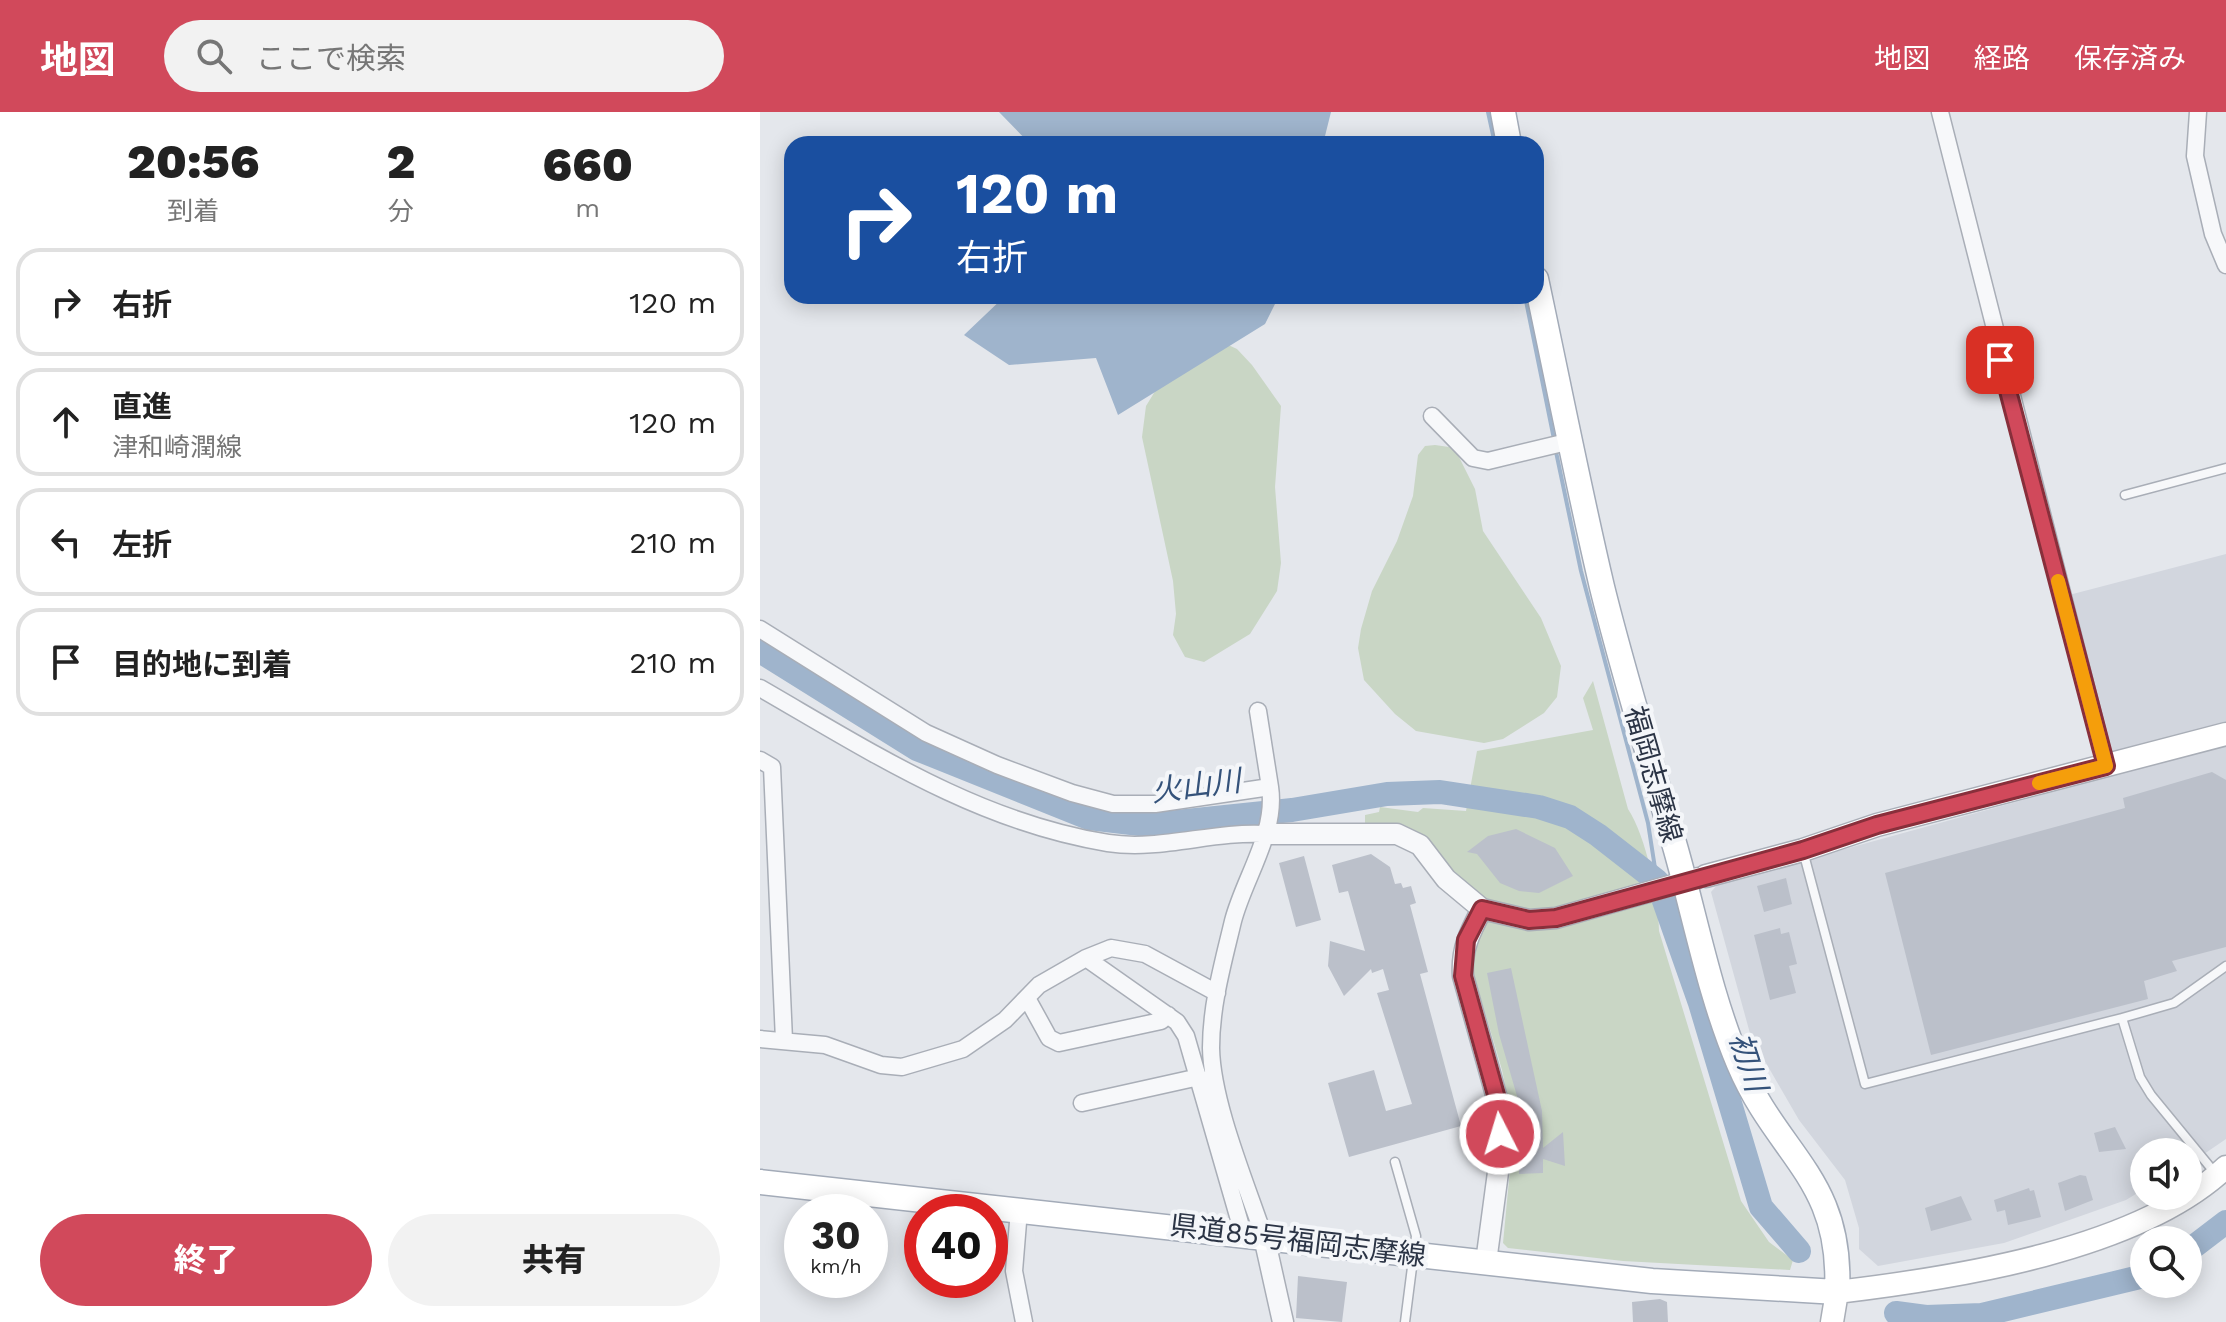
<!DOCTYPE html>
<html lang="ja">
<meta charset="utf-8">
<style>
body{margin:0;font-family:"Work Sans","Noto Sans JP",sans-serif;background:#f2f2f2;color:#222;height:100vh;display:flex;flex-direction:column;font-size:30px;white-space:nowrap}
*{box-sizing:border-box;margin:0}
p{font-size:26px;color:#767676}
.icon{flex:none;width:44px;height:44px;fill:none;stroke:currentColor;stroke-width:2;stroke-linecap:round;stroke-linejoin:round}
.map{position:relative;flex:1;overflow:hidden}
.panel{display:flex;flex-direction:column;background:#fff;width:760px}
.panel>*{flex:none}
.guide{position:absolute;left:24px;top:24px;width:760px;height:168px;border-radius:24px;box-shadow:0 4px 20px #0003;background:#1a4fa0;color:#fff;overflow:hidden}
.fabs{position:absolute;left:1370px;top:1026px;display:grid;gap:16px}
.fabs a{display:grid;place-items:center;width:72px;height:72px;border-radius:50%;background:#fff;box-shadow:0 4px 20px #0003;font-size:40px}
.speed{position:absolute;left:24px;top:1082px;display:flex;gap:16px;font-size:40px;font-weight:700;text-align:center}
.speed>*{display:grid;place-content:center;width:104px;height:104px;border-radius:50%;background:#fff;box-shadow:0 4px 20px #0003;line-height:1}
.speed small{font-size:20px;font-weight:400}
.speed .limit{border:12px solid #d22;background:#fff;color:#111}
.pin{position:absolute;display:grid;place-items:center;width:68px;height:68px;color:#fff;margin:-34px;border-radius:16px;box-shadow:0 4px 12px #0006}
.me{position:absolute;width:88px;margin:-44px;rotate:355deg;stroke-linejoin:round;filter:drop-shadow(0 0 6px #0008)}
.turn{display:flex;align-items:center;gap:28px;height:168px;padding:0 40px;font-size:36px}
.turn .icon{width:104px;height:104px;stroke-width:2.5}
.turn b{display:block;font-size:56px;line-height:68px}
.eta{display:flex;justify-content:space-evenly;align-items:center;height:136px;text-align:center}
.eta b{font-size:48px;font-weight:800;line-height:56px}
.button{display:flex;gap:16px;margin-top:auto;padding:16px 40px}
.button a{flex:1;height:92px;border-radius:48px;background:#d1495b;color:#fff;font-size:32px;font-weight:800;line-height:92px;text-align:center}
.button a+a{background:#f2f2f2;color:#222}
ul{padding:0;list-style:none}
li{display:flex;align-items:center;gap:24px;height:108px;margin:0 16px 12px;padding:0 24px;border:4px solid #e0e0e0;border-radius:24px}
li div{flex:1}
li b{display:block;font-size:30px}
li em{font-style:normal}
header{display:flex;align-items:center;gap:48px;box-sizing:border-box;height:112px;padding:0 40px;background:#d1495b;color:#fff}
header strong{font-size:38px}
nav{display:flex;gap:44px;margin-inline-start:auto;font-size:28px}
.search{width:560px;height:72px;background:#f2f2f2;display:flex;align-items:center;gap:20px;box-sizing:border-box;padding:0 28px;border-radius:44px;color:#767676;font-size:30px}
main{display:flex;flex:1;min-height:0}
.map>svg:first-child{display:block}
.built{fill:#d2d6de}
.green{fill:#c9d6c5}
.water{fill:#9fb4cc}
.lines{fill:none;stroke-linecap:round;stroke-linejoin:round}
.stream{stroke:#9fb4cc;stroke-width:4}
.river{stroke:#9fb4cc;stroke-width:24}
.building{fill:#bbc0ca}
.service-casing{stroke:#a9aeb7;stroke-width:11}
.minor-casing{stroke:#a9aeb7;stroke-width:19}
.tertiary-casing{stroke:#a9aeb7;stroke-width:23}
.secondary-casing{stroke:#a9aeb7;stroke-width:25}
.primary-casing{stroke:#a3abb8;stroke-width:27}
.service{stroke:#f7f8fa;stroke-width:8}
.minor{stroke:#f7f8fa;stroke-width:16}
.tertiary{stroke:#f7f8fa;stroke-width:20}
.secondary{stroke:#fff;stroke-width:22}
.primary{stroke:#fff;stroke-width:24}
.route-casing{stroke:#882f3b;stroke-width:20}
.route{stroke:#d1495b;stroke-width:14}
.slow{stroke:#f59e0b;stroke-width:14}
.labels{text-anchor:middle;stroke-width:8;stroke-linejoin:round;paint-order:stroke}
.street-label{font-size:28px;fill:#2b3445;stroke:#f4f6f9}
.water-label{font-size:30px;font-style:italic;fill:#34527a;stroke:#f4f6f9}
</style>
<header>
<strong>地図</strong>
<div class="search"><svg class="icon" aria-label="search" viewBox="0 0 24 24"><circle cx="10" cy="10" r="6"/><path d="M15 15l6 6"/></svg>ここで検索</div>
<nav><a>地図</a><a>経路</a><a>保存済み</a></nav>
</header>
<main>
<section class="panel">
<div class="eta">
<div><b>20:56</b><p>到着</p></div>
<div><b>2</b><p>分</p></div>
<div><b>660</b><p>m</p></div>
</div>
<ul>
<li><svg class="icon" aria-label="right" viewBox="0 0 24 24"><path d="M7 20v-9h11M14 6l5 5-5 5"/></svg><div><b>右折</b></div><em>120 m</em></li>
<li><svg class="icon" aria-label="ahead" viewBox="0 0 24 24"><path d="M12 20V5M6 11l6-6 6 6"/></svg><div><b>直進</b><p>津和崎潤線</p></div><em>120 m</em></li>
<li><svg class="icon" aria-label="left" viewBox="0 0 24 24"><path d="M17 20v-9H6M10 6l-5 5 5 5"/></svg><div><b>左折</b></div><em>210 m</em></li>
<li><svg class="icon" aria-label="arrive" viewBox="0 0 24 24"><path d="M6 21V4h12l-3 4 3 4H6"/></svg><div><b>目的地に到着</b></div><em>210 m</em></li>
</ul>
<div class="button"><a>終了</a><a>共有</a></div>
</section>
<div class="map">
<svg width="1466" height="1210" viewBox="0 0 1466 1210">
<rect width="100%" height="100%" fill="#e4e7ec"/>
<path class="built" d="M1466,442V613L1350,644L1309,483Z
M1466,632V1027L1428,1053V1040H1384V1077L1366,1088L1244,1131L1118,1154L1099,1137V1116L1085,1068L1039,1008L991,925L951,780L958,772Z"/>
<path class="green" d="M464,231L477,237L492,253L521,294L515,375L521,451L517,479L490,522L444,550L425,545L413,523L416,502L413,469L382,325L386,294L397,276Z
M675,333L689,335L698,343L715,377L723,419L781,506L801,554L797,585L784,601L743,627L724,631L656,619L635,602L604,568L598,536L601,517L612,479L637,429L653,384L658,343L665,334Z
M833,569L868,697C886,724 899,787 899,819L981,1089L1009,1130L1033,1148L1030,1158L863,1149L748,1136L743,1131L754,1016L742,958L712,856L710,840L722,809L680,752L605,713V703L619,700L620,695L658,700L663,696L706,699L717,639L833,618L823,586Z"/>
<path class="water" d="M239,0H571L563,32H270Z
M245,184H519L505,212L358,303L336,246L249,253L204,223Z"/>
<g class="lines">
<path class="stream" d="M728,0L735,32
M765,184L794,327
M795,335L821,459L888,711L897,769
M1210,1210L1222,1203"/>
<path class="river" d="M0,539L157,637L329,706L388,713L532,698L627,682L680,680L779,695L810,705L838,723L897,769L940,891L1001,1095L1039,1139
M1428,1139L1466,1110
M1136,1201L1166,1205L1222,1203L1384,1164"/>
</g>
<path class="building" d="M1452,660L1466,668V835L1412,849L1417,859L1384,869L1388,887L1171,943L1125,761L1365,696L1363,686Z
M756,717L795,736L813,764L779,781L759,779L740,771L717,742L707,740L728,724Z
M611,742L630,755L635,772L641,771L643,776L651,774L656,791L650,793L668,860L660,862L701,1014L589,1045L568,971L614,958L626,999L652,992L617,881L629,878L623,857L612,861L611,857L584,884L568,854L570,829L605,839L588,779L579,781L572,753Z
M544,744L561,808L536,815L519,751Z
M1026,766L1032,792L1004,800L997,774Z
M1020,816L1021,822L1029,820L1037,852L1029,854L1036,881L1010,888L994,823Z
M751,856L782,999L783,1036L803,1020L805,1054L783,1047V1061L759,1062V991L739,922L727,861Z
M1355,1015L1366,1037L1339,1040L1334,1021Z
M1320,1063L1326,1064L1333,1088L1305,1099L1298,1071Z
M1269,1076L1270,1079L1274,1078L1281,1105L1248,1113L1245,1098L1237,1100L1234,1088Z
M1201,1084L1212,1108L1171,1119L1165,1096Z
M538,1164L587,1170L582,1210L536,1206Z
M900,1187L907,1190L908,1210H873L872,1190Z"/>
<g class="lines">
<g class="service-casing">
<path id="service" d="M1365,383L1466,356
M1043,739L1105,972L1362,906L1380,965L1391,983L1455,1061
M1362,906L1414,891L1466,854
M635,1050L656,1124L645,1210"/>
</g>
<g class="minor-casing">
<path id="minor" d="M1180,0L1346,654
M1438,0L1435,44L1453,122L1466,153
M672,304L713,346L728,349L811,329
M0,517L166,621L237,653L312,681L353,692H395L510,675C517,721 484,766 473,809C463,851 451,893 451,936C452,991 486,1071 504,1125
M0,576C111,640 218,710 348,731C400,739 453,719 505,722
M498,599L510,675
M0,648L12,655L24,928
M326,846L417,910L426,924L480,1111L478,1121
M267,886L289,926L299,931L401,909L408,903
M0,927L65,933L121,953L142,955L203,937L245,908L279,873L326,846L351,836L385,842L457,881
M322,991L439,965
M259,1098L254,1159L264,1210"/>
</g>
<g class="tertiary-casing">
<path id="tertiary" d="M505,722H637L660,733L686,767L722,797L769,808L796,806L938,766
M722,797C710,820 701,837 703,864L738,990L739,1053L726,1150
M504,1125L523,1210"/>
</g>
<g class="secondary-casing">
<path id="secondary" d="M946,764L1043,738L1117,713L1466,622
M1072,1210L1077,1180C1195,1166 1379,1138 1466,1055"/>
</g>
<g class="primary-casing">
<path id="primary" d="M743,0L749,32
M0,1070L892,1169L1077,1180C1083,1067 1018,1044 979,952C950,884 936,809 916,738C891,650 864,564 842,475C818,373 798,270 776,167"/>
</g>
<use href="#service" class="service"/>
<use href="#minor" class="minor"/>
<use href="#tertiary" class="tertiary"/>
<use href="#secondary" class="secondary"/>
<use href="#primary" class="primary"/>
</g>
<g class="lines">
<g class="route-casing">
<path id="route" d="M740,1022L738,990L703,864L706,828L722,797L769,808L796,806L1043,738L1117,713L1346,654L1240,248"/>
</g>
<use href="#route" class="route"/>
<path class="slow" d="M1279,671L1346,654L1298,469"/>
</g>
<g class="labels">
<g class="street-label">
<text transform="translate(894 662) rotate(74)" y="10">福岡志摩線</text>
<text transform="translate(538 1128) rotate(7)" y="10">県道85号福岡志摩線</text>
</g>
<g class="water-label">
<text transform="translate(436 674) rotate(-7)" y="10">火山川</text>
<text transform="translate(988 950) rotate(72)" y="10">初川</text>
</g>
</g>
</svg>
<div class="fabs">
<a><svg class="icon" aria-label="sound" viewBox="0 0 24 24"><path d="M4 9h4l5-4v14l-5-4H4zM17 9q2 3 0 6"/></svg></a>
<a><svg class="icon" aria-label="search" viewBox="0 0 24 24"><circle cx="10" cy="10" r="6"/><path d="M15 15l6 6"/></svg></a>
</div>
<div class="speed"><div>30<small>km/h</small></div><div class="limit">40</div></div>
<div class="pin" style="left:1240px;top:248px;background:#d93025"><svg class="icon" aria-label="arrive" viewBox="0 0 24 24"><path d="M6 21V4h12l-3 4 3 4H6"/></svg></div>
<svg class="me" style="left:740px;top:1022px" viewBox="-20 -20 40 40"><circle r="17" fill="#d1495b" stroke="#fff" stroke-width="3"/><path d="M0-11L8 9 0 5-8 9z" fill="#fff"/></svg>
<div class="guide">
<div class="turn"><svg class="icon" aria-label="right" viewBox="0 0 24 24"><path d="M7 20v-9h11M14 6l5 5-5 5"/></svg><div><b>120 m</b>右折</div></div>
</div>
</div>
</main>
